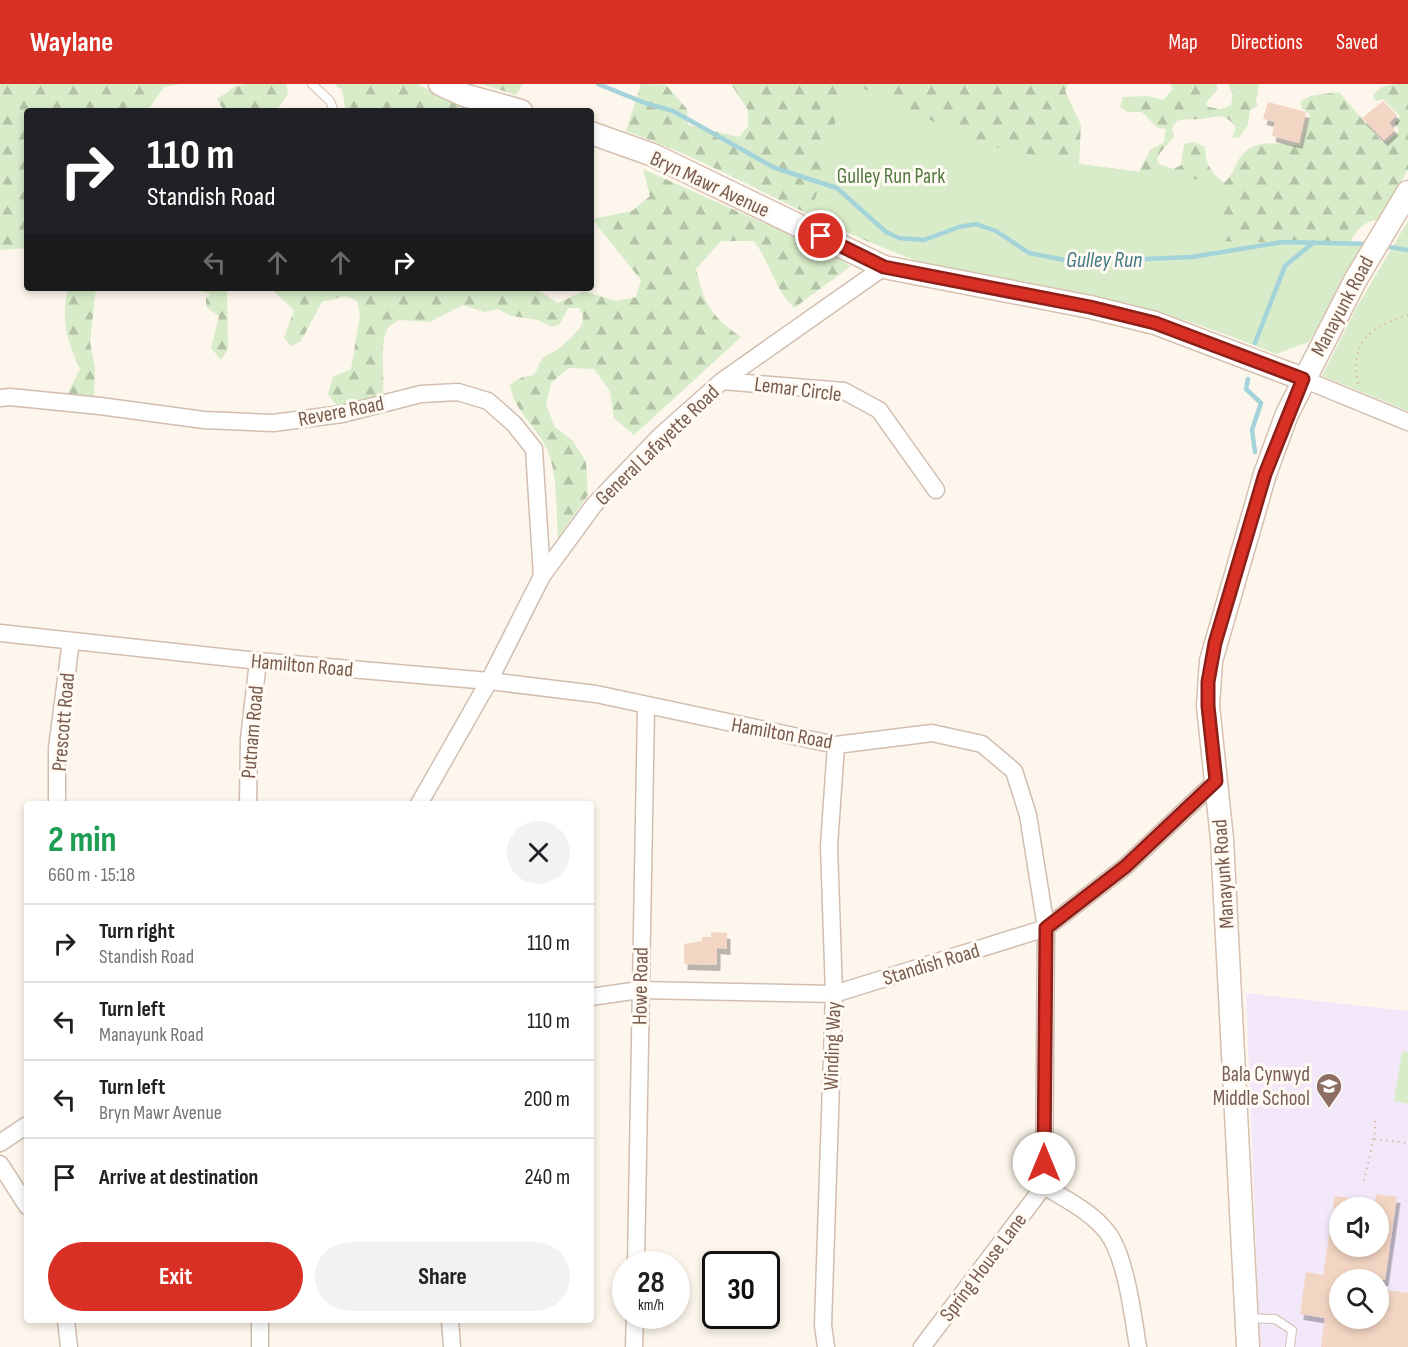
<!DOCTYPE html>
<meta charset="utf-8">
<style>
body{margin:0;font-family:"Sofia Sans Condensed",sans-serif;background:#f2f2f2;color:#202124;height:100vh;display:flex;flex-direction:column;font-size:22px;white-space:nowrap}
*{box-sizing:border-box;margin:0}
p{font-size:20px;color:#757577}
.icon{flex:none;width:33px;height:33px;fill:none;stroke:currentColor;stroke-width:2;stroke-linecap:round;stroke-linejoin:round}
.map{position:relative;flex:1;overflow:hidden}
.panel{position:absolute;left:24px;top:717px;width:570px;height:522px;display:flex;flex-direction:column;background:#fff;border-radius:6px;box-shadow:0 3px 9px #0003}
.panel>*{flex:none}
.guide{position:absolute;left:24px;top:24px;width:570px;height:183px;border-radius:6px;box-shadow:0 3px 9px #0003;background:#202124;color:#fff;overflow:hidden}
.fabs{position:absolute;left:1329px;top:1113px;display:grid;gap:12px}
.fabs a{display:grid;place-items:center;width:60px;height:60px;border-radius:50%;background:#fff;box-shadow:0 3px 9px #0003;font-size:30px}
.speed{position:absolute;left:612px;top:1167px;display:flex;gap:12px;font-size:30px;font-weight:700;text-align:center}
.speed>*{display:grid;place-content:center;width:78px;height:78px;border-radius:50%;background:#fff;box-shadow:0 3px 9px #0003;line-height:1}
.speed small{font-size:15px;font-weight:400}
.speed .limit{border:3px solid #111;border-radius:9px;background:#fff;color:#111}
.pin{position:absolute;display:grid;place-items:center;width:51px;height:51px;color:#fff;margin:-26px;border:3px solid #fff;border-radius:50%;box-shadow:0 2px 6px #0007}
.me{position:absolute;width:66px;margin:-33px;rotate:0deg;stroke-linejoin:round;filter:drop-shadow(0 0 4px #0008)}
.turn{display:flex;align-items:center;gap:21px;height:126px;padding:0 24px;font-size:27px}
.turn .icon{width:78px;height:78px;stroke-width:2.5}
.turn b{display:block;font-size:42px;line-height:51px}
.lanes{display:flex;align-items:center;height:57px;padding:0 24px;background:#0003;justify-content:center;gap:30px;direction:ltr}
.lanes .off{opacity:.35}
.round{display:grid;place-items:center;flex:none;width:63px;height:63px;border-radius:32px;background:#f2f2f2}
.headline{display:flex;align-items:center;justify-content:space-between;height:102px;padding:0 24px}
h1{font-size:36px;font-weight:700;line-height:45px;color:#1e9e55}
.button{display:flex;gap:12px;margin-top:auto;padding:12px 24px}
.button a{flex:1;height:69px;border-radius:36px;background:#d93025;color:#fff;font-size:24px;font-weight:700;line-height:69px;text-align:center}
.button a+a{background:#f2f2f2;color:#202124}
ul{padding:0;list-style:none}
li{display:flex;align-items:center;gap:18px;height:78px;padding:0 24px;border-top:2px solid #e0e0e0}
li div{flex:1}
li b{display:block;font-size:22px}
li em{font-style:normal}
header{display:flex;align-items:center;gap:36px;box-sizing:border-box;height:84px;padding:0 30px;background:#d93025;color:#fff}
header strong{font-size:28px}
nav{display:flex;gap:33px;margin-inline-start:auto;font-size:21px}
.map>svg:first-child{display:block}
.education{fill:#f3e8fa;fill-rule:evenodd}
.forest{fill:url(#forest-firs)}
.park{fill:#d8ecc9}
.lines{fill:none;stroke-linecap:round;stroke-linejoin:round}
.stream{stroke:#a5d3da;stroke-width:4.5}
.building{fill:#f3d5c3;filter:url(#shadow)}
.lane-casing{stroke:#d1beb0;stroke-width:10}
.street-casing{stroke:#d1beb0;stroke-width:19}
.secondary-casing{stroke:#d6c0b0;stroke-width:25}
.path{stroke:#d9b8a5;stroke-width:2;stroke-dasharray:1.5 4.5;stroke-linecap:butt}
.lane{stroke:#fff;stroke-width:8}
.street{stroke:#fff;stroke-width:16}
.secondary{stroke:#fff;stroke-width:22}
.route-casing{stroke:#8d1f18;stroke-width:15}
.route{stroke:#d93025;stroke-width:10}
.labels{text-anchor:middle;stroke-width:6;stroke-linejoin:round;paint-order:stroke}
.park-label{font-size:21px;fill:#537a41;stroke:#fffaf3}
.street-label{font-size:21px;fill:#7a5c4d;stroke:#fffaf3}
.education-label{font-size:21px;fill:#785e54;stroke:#fffaf3;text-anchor:end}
.water-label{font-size:22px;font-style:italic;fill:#437c86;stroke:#fffaf3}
</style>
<header>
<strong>Waylane</strong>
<nav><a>Map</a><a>Directions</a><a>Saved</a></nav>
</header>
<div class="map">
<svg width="1408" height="1263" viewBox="0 0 1408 1263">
<defs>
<pattern id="forest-firs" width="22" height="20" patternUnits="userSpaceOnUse" patternTransform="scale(1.5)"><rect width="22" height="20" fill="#d8ecc9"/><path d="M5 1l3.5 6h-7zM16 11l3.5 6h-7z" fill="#b4c2a5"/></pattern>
<filter id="shadow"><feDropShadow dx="3.5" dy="6" stdDeviation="0" flood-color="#0004"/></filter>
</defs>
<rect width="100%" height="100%" fill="#fdf6ec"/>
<path class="education" d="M1246,909L1408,927V1263H1260ZM1340,1124H1378V1162H1340ZM1340,1196H1378V1234H1340Z"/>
<path class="forest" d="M0,0H181L164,3L147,27H27V164L0,166Z
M246,0H286L288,10L276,27H224L217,15L236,2Z
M334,0H417L463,22L468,27H346L342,6Z
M481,0H523L516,11Z
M641,0L666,1L687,25L688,41L739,53L748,42V26L731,0H1068L1065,7L1081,41L1079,80L1139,88L1150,66L1164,58L1166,45L1158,44L1142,28H1128L1120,23L1123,13L1148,12L1163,16L1173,5L1170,0H1217L1218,5L1206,19L1208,23L1221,25L1231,21L1233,10L1228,0H1259L1256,16L1258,22L1250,26L1248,41L1239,54L1232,53L1236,43C1223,27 1218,33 1201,35C1192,36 1186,34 1177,37L1172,44L1174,52C1169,60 1160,66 1157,75L1159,80L1174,85L1181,81L1184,60L1194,58L1205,63C1205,80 1211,88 1224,99C1232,92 1234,84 1239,75C1253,53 1278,60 1301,62L1310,31L1302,24L1300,18L1310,12L1339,8L1382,58H1387L1399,47L1395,39L1400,32L1383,15L1376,17L1373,12C1380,0 1392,0 1408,0V86L1378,136C1339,138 1343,211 1321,235C1309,248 1290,259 1276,270C1216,245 1154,224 1090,211C1036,201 978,197 925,179C821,145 729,83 626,47Z
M643,85L820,164L851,182L794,224C774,203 771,181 754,157H721L696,185C704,220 711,232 741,253L634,351L614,334L610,307L594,285L569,284L551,299L546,321L555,343L572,356L586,378L588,411L558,454C556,426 558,394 548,367C537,342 513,327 510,300L523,293L534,291L543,273L557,266L571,254L582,241L583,231L579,224H568L560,240L552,243L538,236L512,232L497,225L484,228L463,221L429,238L399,236C396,238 390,241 388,244C379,258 385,292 383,310L337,322L328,310L333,293L351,285L360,231L357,217L345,212L322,218L301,257L292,262L284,254L294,226L271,205L263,204H534L558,219L584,207L616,217L636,213L641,196L592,135L632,127L650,112Z
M68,204H96L90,258L95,284L94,312L67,311L80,285C67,255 60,237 68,204Z
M193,204H227L228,265L221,276L211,264L219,232L206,223V214L211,210Z"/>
<path class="park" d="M845,0H854L984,61L1079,80L1224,99L1219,157L1363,161L1309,258L1276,270C1216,245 1154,224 1089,211C1042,202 992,199 946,186C899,173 855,150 811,131Z
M1408,137V327L1322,292L1358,221Z
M1402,967L1408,968V1020L1394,1017Z"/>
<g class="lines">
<path class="stream" d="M598,0L645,19L673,27L775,84L837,104L886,148L899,154L924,156L959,143L976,140L996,147L1029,169L1075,178L1192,173L1283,158L1369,160
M1383,162L1408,166
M1255,259L1285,182L1314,158
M1248,295L1246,305L1261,319L1252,346L1255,368"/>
</g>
<path class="building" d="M1383,17L1397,31L1389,39L1395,46L1384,56L1362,34Z
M1268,18L1306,28L1299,59L1272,52L1275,38L1263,35Z
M711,848L727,849V865L717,864V881L684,880V860L702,857V853H711Z
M1376,1110L1397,1113L1385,1196H1340V1234H1378V1205L1408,1209V1263H1321L1325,1234L1300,1230L1306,1188L1323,1191L1333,1125L1340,1126V1162H1378V1124H1374Z
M1335,1112L1366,1117V1124H1333Z"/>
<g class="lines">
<g class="lane-casing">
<path id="lane" d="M312,0L330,17L334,27
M1247,1234L1275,1235L1292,1246L1290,1263"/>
</g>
<g class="street-casing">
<path id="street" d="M1303,295L1408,338
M722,297L844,307L879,326L936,406
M0,314L10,313L100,322L204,336L273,339L342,330L421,310L458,308L488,317L514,340L534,365L542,492
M0,549L258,577L489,597L596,610L836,661L932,649L982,660L1014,687L1028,731L1046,844L1044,1102C1065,1115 1092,1128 1107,1148C1126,1172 1133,1233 1138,1263
M57,720V664L71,557
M248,720L249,655L258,577
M419,720L489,597L542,492L594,421L660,352L722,297L884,183
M591,913L639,906L834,910L1046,844L1126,782L1216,697
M0,1059L27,1041
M0,1080L27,1122
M636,1180L646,623
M66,1236L69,1263
M450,1236L452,1263
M260,1263V1236
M634,1263L635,1232
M826,1263L823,1241L834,910L829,762L836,661
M922,1263L1044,1102"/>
</g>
<g class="secondary-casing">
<path id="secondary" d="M440,0L464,11L521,27
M591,49L653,71L884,183L1090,223L1155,239L1303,295
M1248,1263L1222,755L1208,622L1211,577L1265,390L1287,330L1356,195L1408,108"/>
</g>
<path class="path" d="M1358,300C1351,256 1368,244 1408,231
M1374,1055L1408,1059
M1364,1097L1375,1049V1036"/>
<use href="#lane" class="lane"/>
<use href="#street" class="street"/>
<use href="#secondary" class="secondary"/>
</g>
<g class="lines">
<g class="route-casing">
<path id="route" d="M821,152L884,183L1090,223L1155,239L1303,295L1265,390L1215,559L1208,598V622L1216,697L1126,782L1046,844L1044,1079"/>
</g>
<use href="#route" class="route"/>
</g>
<defs>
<g id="school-pin" transform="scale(1.35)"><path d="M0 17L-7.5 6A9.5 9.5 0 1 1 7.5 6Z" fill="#8d6e63" stroke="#fffaf3"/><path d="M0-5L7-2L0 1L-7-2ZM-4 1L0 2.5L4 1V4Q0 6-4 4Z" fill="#fff"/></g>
</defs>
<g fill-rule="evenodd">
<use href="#school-pin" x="1329" y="1002"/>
</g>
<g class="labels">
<g class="park-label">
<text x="891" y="99">Gulley Run Park</text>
</g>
<g class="street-label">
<text transform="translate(710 100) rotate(25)" y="7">Bryn Mawr Avenue</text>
<text transform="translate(1342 222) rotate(-62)" y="7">Manayunk Road</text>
<text transform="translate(798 305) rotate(7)" y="7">Lemar Circle</text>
<text transform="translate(341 327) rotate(-11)" y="7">Revere Road</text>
<text transform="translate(657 361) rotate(-44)" y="7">General Lafayette Road</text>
<text transform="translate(302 581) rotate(5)" y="7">Hamilton Road</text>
<text transform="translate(63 638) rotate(-85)" y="7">Prescott Road</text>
<text transform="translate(252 648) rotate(-85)" y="7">Putnam Road</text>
<text transform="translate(782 649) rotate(10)" y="7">Hamilton Road</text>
<text transform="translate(1223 790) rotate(-94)" y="7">Manayunk Road</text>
<text transform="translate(931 880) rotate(-17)" y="7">Standish Road</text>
<text transform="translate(640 902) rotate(-89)" y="7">Howe Road</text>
<text transform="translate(832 962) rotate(-88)" y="7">Winding Way</text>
<text transform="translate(983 1183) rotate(-53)" y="7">Spring House Lane</text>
</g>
<g class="education-label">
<text x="1310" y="997">Bala Cynwyd<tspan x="1310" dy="24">Middle School</tspan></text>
</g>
<g class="water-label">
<text x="1104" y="183">Gulley Run</text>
</g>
</g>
</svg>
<div class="fabs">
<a><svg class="icon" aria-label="sound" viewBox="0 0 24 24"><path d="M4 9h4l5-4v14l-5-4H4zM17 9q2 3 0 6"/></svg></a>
<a><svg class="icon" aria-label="search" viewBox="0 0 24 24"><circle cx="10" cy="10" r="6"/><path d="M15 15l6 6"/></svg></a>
</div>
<div class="speed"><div>28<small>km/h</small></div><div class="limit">30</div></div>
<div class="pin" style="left:821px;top:152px;background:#d93025"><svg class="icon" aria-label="arrive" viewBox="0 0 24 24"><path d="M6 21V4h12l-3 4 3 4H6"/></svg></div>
<svg class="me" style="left:1044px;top:1079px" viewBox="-20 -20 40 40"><circle r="19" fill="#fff"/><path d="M0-13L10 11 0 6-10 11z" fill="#d93025"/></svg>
<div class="guide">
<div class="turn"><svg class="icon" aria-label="right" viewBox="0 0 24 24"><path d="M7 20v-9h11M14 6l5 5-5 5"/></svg><div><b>110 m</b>Standish Road</div></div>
<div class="lanes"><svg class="icon off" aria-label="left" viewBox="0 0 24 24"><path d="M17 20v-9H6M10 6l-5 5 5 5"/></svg><svg class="icon off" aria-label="ahead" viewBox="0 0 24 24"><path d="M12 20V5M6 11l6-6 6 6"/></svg><svg class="icon off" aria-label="ahead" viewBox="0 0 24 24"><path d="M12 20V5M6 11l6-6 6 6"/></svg><svg class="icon" aria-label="right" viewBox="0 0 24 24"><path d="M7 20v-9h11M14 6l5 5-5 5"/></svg></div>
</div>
<section class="panel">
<div class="headline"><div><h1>2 min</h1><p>660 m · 15:18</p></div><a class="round"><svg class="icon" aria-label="close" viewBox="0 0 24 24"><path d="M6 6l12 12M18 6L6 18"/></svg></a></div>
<ul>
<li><svg class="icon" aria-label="right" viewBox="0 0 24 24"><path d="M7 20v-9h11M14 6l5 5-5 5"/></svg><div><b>Turn right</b><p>Standish Road</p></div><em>110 m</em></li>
<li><svg class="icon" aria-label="left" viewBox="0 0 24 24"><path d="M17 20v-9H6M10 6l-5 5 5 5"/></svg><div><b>Turn left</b><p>Manayunk Road</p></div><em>110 m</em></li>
<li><svg class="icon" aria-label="left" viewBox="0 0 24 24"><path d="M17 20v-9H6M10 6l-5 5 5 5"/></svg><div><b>Turn left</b><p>Bryn Mawr Avenue</p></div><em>200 m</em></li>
<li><svg class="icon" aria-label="arrive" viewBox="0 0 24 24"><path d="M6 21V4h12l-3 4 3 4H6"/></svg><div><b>Arrive at destination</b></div><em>240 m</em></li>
</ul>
<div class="button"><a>Exit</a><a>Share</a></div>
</section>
</div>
